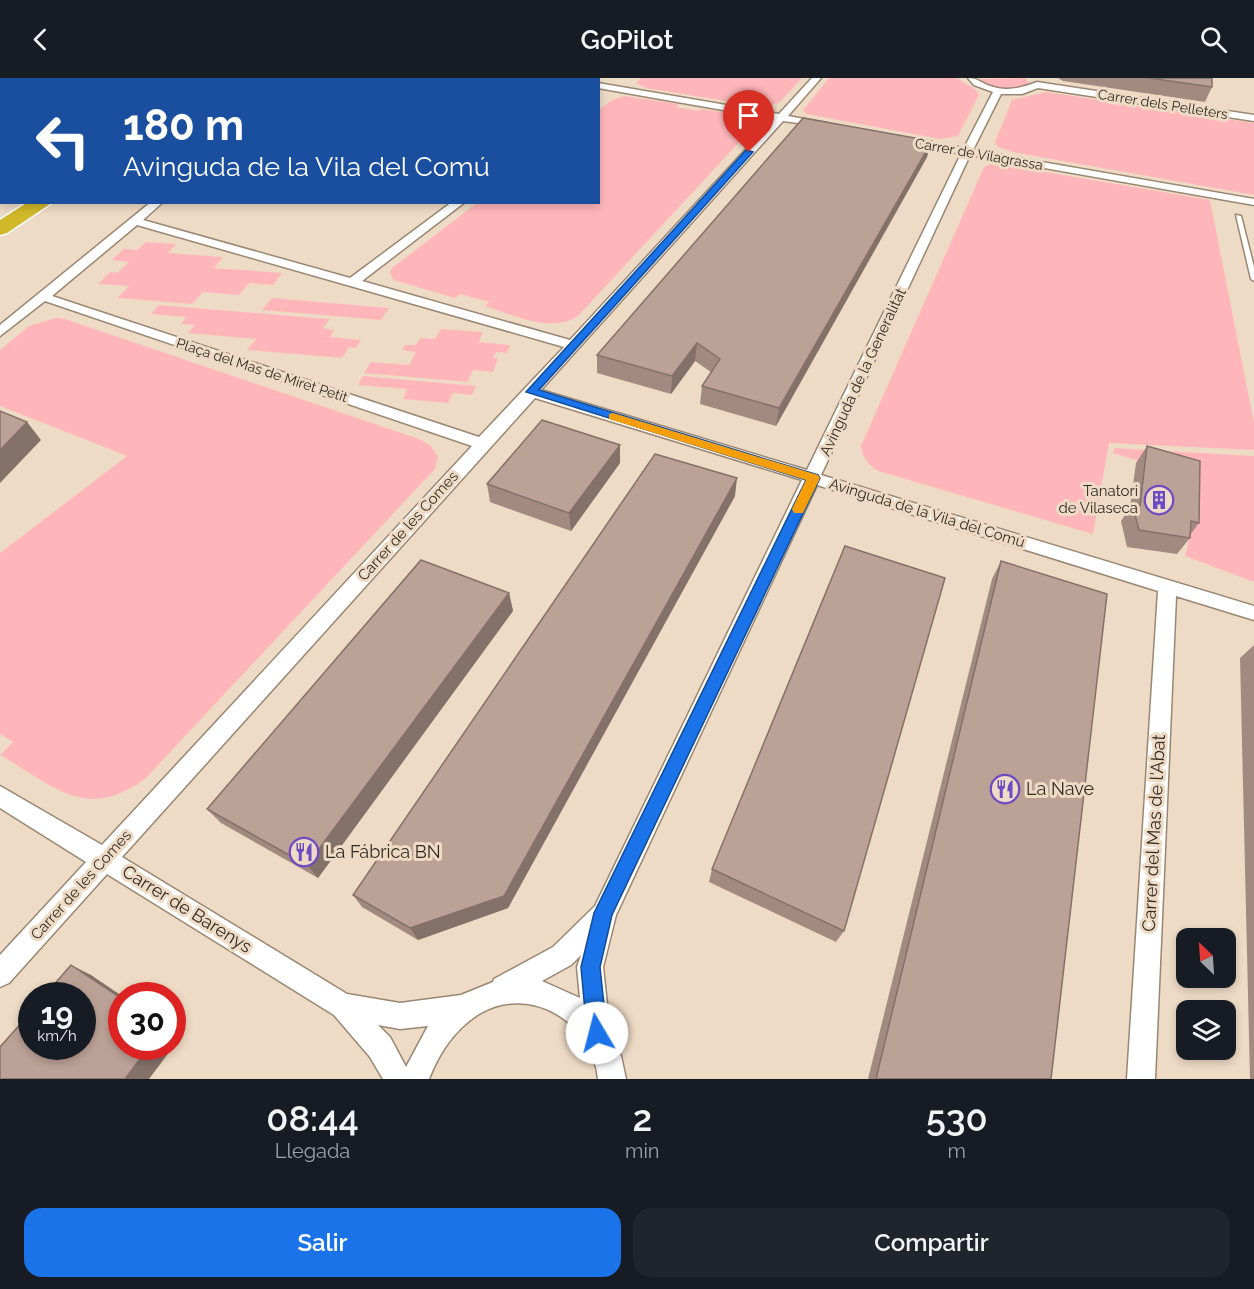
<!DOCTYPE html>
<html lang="es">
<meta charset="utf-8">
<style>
body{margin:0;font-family:Raleway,sans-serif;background:#20242c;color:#f1f3f6;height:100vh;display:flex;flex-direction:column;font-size:22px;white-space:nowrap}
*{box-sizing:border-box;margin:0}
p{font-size:20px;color:#9ea1a6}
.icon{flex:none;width:33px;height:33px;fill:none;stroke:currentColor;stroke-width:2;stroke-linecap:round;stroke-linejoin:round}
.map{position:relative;height:1001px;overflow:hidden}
.details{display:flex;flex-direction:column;background:#171b24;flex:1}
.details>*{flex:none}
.hud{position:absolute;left:0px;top:0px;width:600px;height:126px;box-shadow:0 3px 9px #0003;background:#1a4fa0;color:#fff;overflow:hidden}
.needle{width:39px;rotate:335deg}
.tools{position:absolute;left:1176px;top:850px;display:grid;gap:12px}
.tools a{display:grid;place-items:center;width:60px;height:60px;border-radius:12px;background:#171b24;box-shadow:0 3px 9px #0003;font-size:30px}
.speed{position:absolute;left:18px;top:904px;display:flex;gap:12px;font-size:30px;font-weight:700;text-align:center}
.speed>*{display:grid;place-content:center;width:78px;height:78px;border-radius:50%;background:#171b24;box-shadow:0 3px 9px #0003;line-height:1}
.speed small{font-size:15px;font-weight:400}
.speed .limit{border:9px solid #d22;background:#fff;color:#111}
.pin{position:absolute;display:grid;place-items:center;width:51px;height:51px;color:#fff;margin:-62px -26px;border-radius:50% 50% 50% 0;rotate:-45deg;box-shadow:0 0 6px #0007}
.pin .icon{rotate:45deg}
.me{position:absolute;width:66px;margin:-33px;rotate:352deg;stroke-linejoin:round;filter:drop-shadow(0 0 4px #0008)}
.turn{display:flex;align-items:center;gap:21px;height:126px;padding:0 24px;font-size:27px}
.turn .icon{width:78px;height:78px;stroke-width:2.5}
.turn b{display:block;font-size:42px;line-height:51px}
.eta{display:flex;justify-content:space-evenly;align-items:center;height:102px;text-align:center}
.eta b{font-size:36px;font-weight:600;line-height:42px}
.button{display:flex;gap:12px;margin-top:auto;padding:12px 24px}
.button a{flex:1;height:69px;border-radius:18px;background:#1a73e8;color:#fff;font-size:24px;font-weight:600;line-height:69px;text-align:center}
.button a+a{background:#20242c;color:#f1f3f6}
header{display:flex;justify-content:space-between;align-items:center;height:78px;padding:0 24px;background:#171b24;font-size:27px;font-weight:600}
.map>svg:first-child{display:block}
.green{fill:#ffb6ba}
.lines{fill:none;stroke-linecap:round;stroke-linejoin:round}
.service-casing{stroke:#998773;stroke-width:3}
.minor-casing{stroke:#998773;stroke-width:3}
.motorway-casing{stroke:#fff;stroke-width:3}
.service{fill:#fff;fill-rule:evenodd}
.minor{fill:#fff;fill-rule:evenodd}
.motorway{fill:#d1b829;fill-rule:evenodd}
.wall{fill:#a28a81}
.shaded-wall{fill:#847169}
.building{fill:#bca196;stroke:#847169;stroke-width:1.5}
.route{fill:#1a73e8;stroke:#114b97;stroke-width:1.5}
.slow{fill:#f59e0b}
.labels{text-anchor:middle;stroke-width:6;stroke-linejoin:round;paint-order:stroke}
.far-street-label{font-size:14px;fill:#322b23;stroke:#eedbc5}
.street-label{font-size:15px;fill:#322b23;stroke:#eedbc5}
.poi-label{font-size:15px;fill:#322b23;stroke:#eedbc5;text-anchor:end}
.near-poi-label{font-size:18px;fill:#322b23;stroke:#eedbc5;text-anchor:start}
.near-street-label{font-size:18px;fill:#322b23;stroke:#eedbc5}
</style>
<header><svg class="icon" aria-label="back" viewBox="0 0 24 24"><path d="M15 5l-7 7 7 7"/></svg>GoPilot<svg class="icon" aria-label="search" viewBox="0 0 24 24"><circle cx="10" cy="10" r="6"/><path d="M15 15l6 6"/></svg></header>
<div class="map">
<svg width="1254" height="1001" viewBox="0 0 1254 1001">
<rect width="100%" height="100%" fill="#eedbc5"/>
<path class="green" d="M641,0H802L779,25L762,29L646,10L636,5Z
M829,0H957L976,12L979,17L958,58L940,61L806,36L803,32Z
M1025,0L1029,5C1017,15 992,11 980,1Z
M1046,14L1254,45V117L1012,74L998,69L995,64L1012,22Z
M624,18L679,26L676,29L698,33L701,31L747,38L757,45L578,238C551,256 513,237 485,228L489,224L460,216L455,220L393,202L390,194L392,190L477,125L598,124L599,32L612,22Z
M993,85L1210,122L1254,345V372L1109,365L1093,456L878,393C869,388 862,379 861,368L984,89Z
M146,164L176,166L168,175L223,179L214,190L282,195L273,207L249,205L239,217L203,214L192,226L117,220L129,208L98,206L110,194L117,195L129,184L112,182L124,171L137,172Z
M272,220L389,230L381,242L262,232Z
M159,227L330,241L323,250L334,252L330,259L361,262L356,270L349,269L342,280L247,272L256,261L188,255L195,247L181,246L186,239L151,236Z
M56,240L65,241L419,361L430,367L438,378L435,391L145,701C85,744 54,708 0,677L13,664L0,656V475L127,378L0,328V272L29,248Z
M441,251L483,254L479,264L510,267L507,275L496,274L493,280H498L493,294L473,292L467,304L364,295L371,284L409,287L416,274L402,272L405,267H416L420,260L435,261Z
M363,298L476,308L472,317L453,315L448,325L403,321L407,311L358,307Z
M1114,370L1254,378V504L1185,478L1189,461L1191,398L1113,375Z"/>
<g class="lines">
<g class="service-casing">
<path id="service" d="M1236,137L1241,138L1254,189V203L1251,201Z"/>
</g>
<g class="minor-casing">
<path id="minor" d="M324,0H333L323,2Z
M557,0H571L573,2H558Z
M812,0H821L788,38L827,45V49L783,43L541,312L807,392L961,76L902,63L907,60L964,70L993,14L974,7L968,0C978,0 981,5 990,8C1007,14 1021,10 1037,4L1254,37V43L1038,10L1022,16H1001L973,72L1254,121V127L970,77L821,397L1254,528V542L1176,518L1155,1001H1127L1158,513L817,407L616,837L603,889L610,954L621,978L626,1001H598C593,945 531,905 479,936C455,951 439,975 429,1001H383L370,979L334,937L107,796L9,905L0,909V877L86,784L0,730V708L102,767L472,368L45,223L0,258V247L151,124H163L143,142L350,200L452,124H465L362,203L570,262L774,41L598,10V5L779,36ZM137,147L564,269L479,359L52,218ZM535,320L802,402L595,828L553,869L494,901L493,904L461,917L400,925L347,916L122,779ZM581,877L577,889L580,920L542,903L571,887ZM378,947L400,951L428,948L406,989L390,959Z"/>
</g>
<g class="motorway-casing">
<path id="motorway" d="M210,0H226L209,2Z
M28,124H53L7,155L0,157V142Z"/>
</g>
<use href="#service" class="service"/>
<use href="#minor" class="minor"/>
<use href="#motorway" class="motorway"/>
</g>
<path class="wall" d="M1058,0H1212V9L1205,24L1063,3Z
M927,79L776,348L700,326L702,308L711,294L695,283L671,316L597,295V277Z
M1147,368L1199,445L1190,457V460L1177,476L1127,469L1121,443L1130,429L1136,385Z
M620,385L571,453L490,424L487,406Z
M735,418L508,830L418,862L362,829L353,817Z
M1001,483L1051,1001H868L992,501Z
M509,515L513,533L318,800L221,745L207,731Z
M1254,567V1001H1250L1240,580Z
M712,791L844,853L836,864L709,804Z"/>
<path class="shaded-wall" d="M932,63L927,79L776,348L779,330Z
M697,265L695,283L671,316L672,298Z
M27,344L41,362L0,405V372Z
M620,367V385L571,453L569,435Z
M737,400L735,418L508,830L418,862L410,850Z
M509,515L513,533L318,800L307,787Z
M71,887L91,897L122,918V921Z
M172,951L182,957L149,1001H125L149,969H172Z"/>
<path class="building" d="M1149,0H1212V9Z
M803,40L932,63L779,330L702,308L720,281L697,265L672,298L597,277Z
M0,333L27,344L0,372Z
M542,342L620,367L569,435L487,406Z
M1147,368L1200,383L1199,445L1191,443L1190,460L1139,452L1132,426L1140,428Z
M655,376L737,400L504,818L410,850L353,817Z
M845,468L945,500L844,853L712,791Z
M421,482L509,515L307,787L207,731Z
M1001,483L1107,516L1051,1001H876Z
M71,887L122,921V969H149L125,1001H0V969L32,933V969H82V918H44Z"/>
<path class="route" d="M746,72L753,74L539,312L818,397L820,400L612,837L600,889L607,955L604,962L597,965L590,962L587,955L581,889L594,835L806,402L526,314Z"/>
<path class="slow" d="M613,335L818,397L820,400L803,435H794L792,431L806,402L609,341V336Z"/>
<defs>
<g id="building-ring" transform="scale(1.5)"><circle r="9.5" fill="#eedbc5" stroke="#6d4bc4" stroke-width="1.5"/><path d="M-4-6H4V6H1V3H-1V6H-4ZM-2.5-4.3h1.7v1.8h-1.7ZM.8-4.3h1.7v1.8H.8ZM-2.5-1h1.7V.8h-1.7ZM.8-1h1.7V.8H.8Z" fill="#6d4bc4"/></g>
<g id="restaurant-ring" transform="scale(1.5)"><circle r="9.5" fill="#eedbc5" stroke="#6d4bc4" stroke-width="1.5"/><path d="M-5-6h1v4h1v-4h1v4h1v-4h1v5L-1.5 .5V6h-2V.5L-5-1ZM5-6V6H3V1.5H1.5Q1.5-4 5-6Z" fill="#6d4bc4"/></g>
</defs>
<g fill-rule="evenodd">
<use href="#building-ring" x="1159" y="422"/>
<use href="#restaurant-ring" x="1005" y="711"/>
<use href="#restaurant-ring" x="304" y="774"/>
</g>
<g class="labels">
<g class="far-street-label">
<text transform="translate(1163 26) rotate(9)" y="5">Carrer dels Pelleters</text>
<text transform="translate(979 76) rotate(10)" y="5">Carrer de Vilagrassa</text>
<text transform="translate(262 292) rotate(18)" y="5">Plaça del Mas de Miret Petit</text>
</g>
<g class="street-label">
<text transform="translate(863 294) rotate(-65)" y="5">Avinguda de la Generalitat</text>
<text transform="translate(927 435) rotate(17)" y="5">Avinguda de la Vila del Comú</text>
<text transform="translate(408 448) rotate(-48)" y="5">Carrer de les Comes</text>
<text transform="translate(81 807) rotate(-48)" y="5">Carrer de les Comes</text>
</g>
<g class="poi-label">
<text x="1138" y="418">Tanatori<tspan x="1138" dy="17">de Vilaseca</tspan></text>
</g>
<g class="near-poi-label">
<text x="1026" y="717">La Nave</text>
<text x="325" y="780">La Fábrica BN</text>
</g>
<g class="near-street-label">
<text transform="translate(1154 755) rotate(-87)" y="6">Carrer del Mas de l'Abat</text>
<text transform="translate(187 831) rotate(32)" y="6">Carrer de Barenys</text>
</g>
</g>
</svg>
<div class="tools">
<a><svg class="needle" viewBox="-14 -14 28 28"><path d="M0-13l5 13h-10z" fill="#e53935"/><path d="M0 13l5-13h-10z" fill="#9ea1a6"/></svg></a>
<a><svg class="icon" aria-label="layers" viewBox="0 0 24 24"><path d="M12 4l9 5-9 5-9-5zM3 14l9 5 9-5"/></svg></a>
</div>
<div class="speed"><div>19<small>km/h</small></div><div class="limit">30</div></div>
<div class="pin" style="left:749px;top:74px;background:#d93025"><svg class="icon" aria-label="arrive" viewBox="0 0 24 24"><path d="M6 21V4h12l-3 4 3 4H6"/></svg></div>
<svg class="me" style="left:597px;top:955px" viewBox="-20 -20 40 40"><circle r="19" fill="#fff"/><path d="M0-13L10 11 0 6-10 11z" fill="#1a73e8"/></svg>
<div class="hud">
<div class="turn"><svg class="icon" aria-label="left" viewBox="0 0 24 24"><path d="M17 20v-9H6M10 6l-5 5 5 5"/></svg><div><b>180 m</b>Avinguda de la Vila del Comú</div></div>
</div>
</div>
<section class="details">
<div class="eta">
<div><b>08:44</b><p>Llegada</p></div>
<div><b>2</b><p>min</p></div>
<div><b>530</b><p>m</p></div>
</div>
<div class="button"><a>Salir</a><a>Compartir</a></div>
</section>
